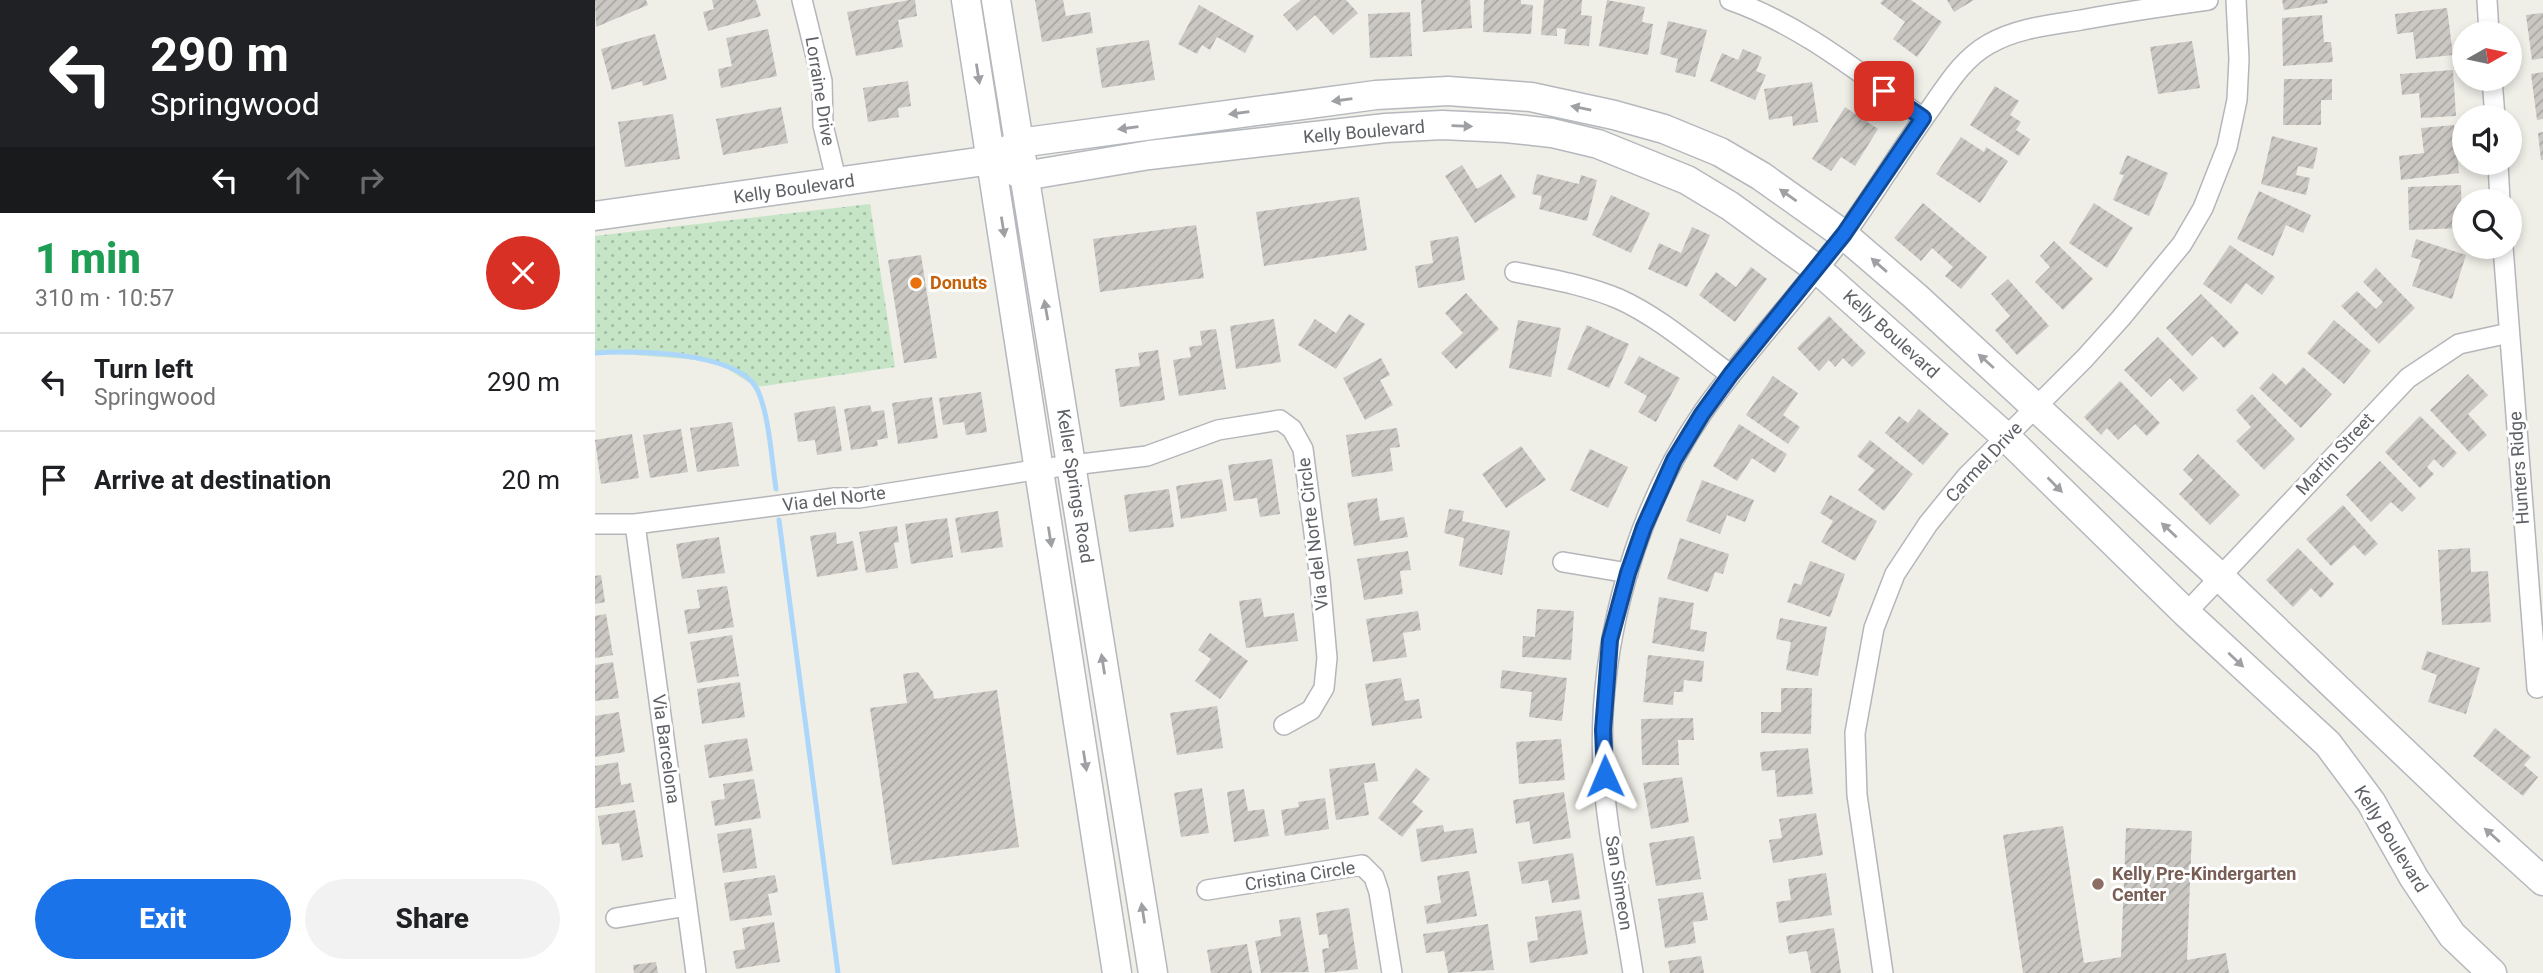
<!DOCTYPE html>
<meta charset="utf-8">
<style>
body{margin:0;font-family:Roboto,sans-serif;background:#f2f2f2;color:#202124;height:100vh;display:flex;flex-direction:column;font-size:26px;white-space:nowrap}
*{box-sizing:border-box;margin:0}
p{font-size:23px;color:#757577}
.icon{flex:none;width:38px;height:38px;fill:none;stroke:currentColor;stroke-width:2;stroke-linecap:round;stroke-linejoin:round}
.map{position:relative;flex:1;overflow:hidden}
.side{display:flex;flex-direction:column;background:#fff;width:595px}
.side>*{flex:none}
.hud{background:#202124;color:#fff;overflow:hidden}
.needle{width:46px;rotate:81deg}
.fabs{position:absolute;left:1857px;top:21px;display:grid;gap:14px}
.fabs a{display:grid;place-items:center;width:70px;height:70px;border-radius:50%;background:#fff;box-shadow:0 4px 10px #0003;font-size:35px}
.pin{position:absolute;display:grid;place-items:center;width:60px;height:60px;color:#fff;margin:-30px;border-radius:14px;box-shadow:0 4px 10px #0006}
.me{position:absolute;width:77px;margin:-38px;rotate:359deg;stroke-linejoin:round;filter:drop-shadow(0 0 5px #0008)}
.turn{display:flex;align-items:center;gap:24px;height:147px;padding:0 35px;font-size:32px}
.turn .icon{width:91px;height:91px;stroke-width:2.5}
.turn b{display:block;font-size:49px;line-height:60px}
.lanes{display:flex;align-items:center;height:66px;padding:0 35px;background:#0003;justify-content:center;gap:35px;direction:ltr}
.lanes .off{opacity:.35}
.round{display:grid;place-items:center;flex:none;width:74px;height:74px;border-radius:37px;background:#f2f2f2}
.head{display:flex;align-items:center;justify-content:space-between;height:119px;padding:0 35px}
h1{font-size:42px;font-weight:800;line-height:52px;color:#1e9e55}
.cta{display:flex;gap:14px;margin-top:auto;padding:14px 35px}
.cta a{flex:1;height:80px;border-radius:42px;background:#1a73e8;color:#fff;font-size:28px;font-weight:800;line-height:80px;text-align:center}
.cta a+a{background:#f2f2f2;color:#202124}
ul{padding:0;list-style:none}
li{display:flex;align-items:center;gap:21px;height:98px;padding:0 35px;border-top:2px solid #e0e0e0}
li div{flex:1}
li b{display:block;font-size:26px}
li em{font-style:normal}
main{display:flex;flex:1;min-height:0}
.map>svg:first-child{display:block}
.park{fill:url(#park-dots)}
.lines{fill:none;stroke-linecap:round;stroke-linejoin:round}
.stream{stroke:#acd7fa;stroke-width:5}
.building{fill:url(#building-hatch)}
.street-casing{stroke:#b4b6ba;stroke-width:22}
.secondary-casing{stroke:#b5b8bd;stroke-width:31}
.street{stroke:#fff;stroke-width:19}
.secondary{stroke:#fff;stroke-width:28}
.oneway{fill:#9ea0a3}
.route-casing{stroke:#114b97;stroke-width:18}
.route{stroke:#1a73e8;stroke-width:12}
.food-dot{fill:#e8710a;stroke:#fff;stroke-width:2.5}
.education-dot{fill:#8d6e63;stroke:#fff;stroke-width:2.5}
.labels{text-anchor:middle;stroke-width:6;stroke-linejoin:round;paint-order:stroke}
.street-label{font-size:18px;fill:#5e6166;stroke:#fff}
.food-label{font-size:18px;font-weight:bold;fill:#c56008;stroke:#fff;text-anchor:start}
.education-label{font-size:18px;font-weight:bold;fill:#785e54;stroke:#fff;text-anchor:start}
</style>
<main>
<section class="side">
<div class="hud">
<div class="turn"><svg class="icon" aria-label="left" viewBox="0 0 24 24"><path d="M17 20v-9H6M10 6l-5 5 5 5"/></svg><div><b>290 m</b>Springwood</div></div>
<div class="lanes"><svg class="icon" aria-label="left" viewBox="0 0 24 24"><path d="M17 20v-9H6M10 6l-5 5 5 5"/></svg><svg class="icon off" aria-label="ahead" viewBox="0 0 24 24"><path d="M12 20V5M6 11l6-6 6 6"/></svg><svg class="icon off" aria-label="right" viewBox="0 0 24 24"><path d="M7 20v-9h11M14 6l5 5-5 5"/></svg></div>
</div>
<div class="head"><div><h1>1 min</h1><p>310 m · 10:57</p></div><a class="round" style="background:#d93025;color:#fff"><svg class="icon" aria-label="close" viewBox="0 0 24 24"><path d="M6 6l12 12M18 6L6 18"/></svg></a></div>
<ul>
<li><svg class="icon" aria-label="left" viewBox="0 0 24 24"><path d="M17 20v-9H6M10 6l-5 5 5 5"/></svg><div><b>Turn left</b><p>Springwood</p></div><em>290 m</em></li>
<li><svg class="icon" aria-label="arrive" viewBox="0 0 24 24"><path d="M6 21V4h12l-3 4 3 4H6"/></svg><div><b>Arrive at destination</b></div><em>20 m</em></li>
</ul>
<div class="cta"><a>Exit</a><a>Share</a></div>
</section>
<div class="map">
<svg width="1948" height="973" viewBox="0 0 1948 973">
<defs>
<pattern id="park-dots" width="8" height="8" patternUnits="userSpaceOnUse" patternTransform="scale(1.75)"><rect width="8" height="8" fill="#c5e5c6"/><path d="M2 2h.1M6 6h.1" fill="none" stroke="#a3bda5" stroke-width="1.8" stroke-linecap="round"/></pattern>
<pattern id="building-hatch" width="6" height="6" patternUnits="userSpaceOnUse" patternTransform="scale(1.75)"><rect width="6" height="6" fill="#cbc8c4"/><path d="M-1 1l2-2M0 6l6-6M5 7l2-2" fill="none" stroke="#a8a6a3"/></pattern>
</defs>
<rect width="100%" height="100%" fill="#efeee7"/>
<path class="park" d="M275,204L300,367L161,387L120,361L0,352V236Z"/>
<g class="lines">
<path class="stream" d="M0,353C37,350 142,351 162,389C174,413 177,462 181,489
M184,520L243,973"/>
</g>
<path class="building" d="M0,0H51L53,5L1,27Z
M117,0H161L166,16L113,31L108,12L119,9Z
M314,0H320L322,16L303,20L308,47L261,56L252,12Z
M440,0H468L471,16L495,12L498,33L447,42Z
M706,0H751L763,13L738,35L720,15L702,31L688,15Z
M826,0H875L877,28L828,32Z
M889,0H926V4L938,5L936,34L888,32Z
M949,0H987L986,15L997,16L994,46L969,44L971,29L962,28V36L946,35Z
M1012,0L1050,7L1047,22L1058,24L1053,55L1004,46Z
M1288,0H1316L1347,22L1322,57L1298,39L1310,22L1285,3Z
M1352,0H1379L1359,12Z
M1687,0H1732L1733,3L1689,10Z
M604,5L659,36L650,53L622,37L615,50L607,45L602,54L583,44Z
M1852,8L1858,55L1821,59L1818,32L1802,34L1800,14Z
M815,12L817,56L775,58L773,14Z
M1948,13V58L1937,60L1931,15Z
M1727,15L1729,42H1736L1738,62L1688,66L1687,18Z
M1073,21L1112,30L1100,77L1080,72L1083,59L1065,54Z
M173,29L182,76L126,88L123,69L137,66L131,38Z
M60,34L72,79L48,86L47,81L17,90L6,49Z
M554,40L560,80L507,88L501,48Z
M1597,41L1605,88L1563,94L1555,47Z
M1148,49L1167,57L1161,71L1171,75L1160,100L1115,81L1127,53L1143,60Z
M1858,70L1861,116L1826,118L1824,93L1807,95L1805,74Z
M1948,72V119L1942,120L1936,74Z
M1689,79H1737V100H1726V125H1688Z
M313,81L316,106L303,108L304,117L273,122L268,88Z
M1217,82L1223,122L1198,126L1197,116L1174,120L1169,89Z
M1400,86L1424,101L1415,115L1426,122L1421,130L1435,139L1424,156L1375,125Z
M186,107L193,143L128,155L121,119Z
M1250,107L1283,129L1260,166L1246,157L1236,171L1217,159Z
M78,114L85,159L30,167L23,122Z
M1859,125L1864,173L1806,180L1804,156L1829,153L1826,128Z
M1948,132V160H1946L1943,133Z
M1677,136L1723,148L1718,169L1703,166L1701,175L1715,178L1711,195L1666,184Z
M1366,137L1389,152L1391,147L1413,161L1385,203L1341,174Z
M1532,155L1573,173L1554,216L1518,200L1529,175L1524,174Z
M867,165L882,189L906,174L921,197L880,223L850,176Z
M942,174L984,184L986,175L1002,180L992,221L944,209L947,196L937,194Z
M1866,185L1867,228L1814,230L1813,187Z
M1664,191L1716,215L1708,233L1691,225L1678,256L1642,239Z
M1016,195L1055,213L1036,253L997,235Z
M764,197L772,250L669,266L661,212Z
M1328,203L1392,257L1366,289L1350,276L1358,267L1337,248L1326,261L1299,238Z
M1499,203L1538,228L1512,268L1474,243Z
M601,225L609,278L505,292L498,239Z
M1097,227L1115,235L1092,287L1053,269L1064,243L1086,253Z
M863,236L870,280L823,288L820,266L838,263L835,241Z
M1821,239L1871,255L1857,299L1817,286L1826,260L1816,257Z
M1459,241L1498,279L1468,310L1440,282L1455,267L1445,256Z
M1635,245L1680,277L1667,295L1651,283L1636,304L1608,284Z
M326,255L342,358L309,363L293,260Z
M1156,267L1172,279L1140,322L1104,295L1121,272L1141,287Z
M1781,268L1820,308L1784,344L1746,306L1762,291L1781,309L1788,302L1768,282Z
M1413,279L1454,326L1422,355L1400,330L1415,316L1396,294Z
M871,293L904,329L861,369L846,353L868,333L850,313Z
M1606,294L1644,333L1629,348L1617,336L1597,356L1571,328Z
M754,314L770,324L741,369L703,345L720,319L741,333Z
M1234,316L1271,353L1257,367L1248,358L1240,367L1234,360L1224,371L1202,348Z
M679,319L686,362L641,369L635,326Z
M923,320L966,328L956,377L914,368Z
M1739,320L1776,351L1749,384L1712,353Z
M992,325L1034,344L1014,388L972,369Z
M621,329L631,389L584,396L578,360L596,357L594,347L607,345L605,331Z
M1563,337L1603,378L1588,392L1575,378L1556,397L1529,370Z
M563,350L570,400L525,407L520,369L545,366L543,353Z
M1044,356L1085,378L1061,422L1043,412L1052,396L1029,383Z
M786,358L795,375L785,380L798,405L770,420L748,378Z
M1708,367L1737,394L1706,428L1664,388L1678,373L1691,385Z
M1873,374L1893,395L1873,414L1892,435L1874,452L1835,410Z
M1178,376L1203,393L1188,415L1205,427L1193,444L1151,415Z
M1525,381L1565,423L1552,436L1540,424L1523,440L1512,428L1506,435L1489,417Z
M386,392L392,432L371,435L369,422L348,425L344,398Z
M1657,394L1700,439L1669,470L1641,441L1656,427L1641,410Z
M337,397L343,438L303,444L297,403Z
M275,405L277,412L289,410L293,438L282,440L283,446L256,450L249,409Z
M240,406L247,451L222,455L220,440L203,442L199,413Z
M1324,409L1354,434L1328,465L1290,433L1304,416L1313,423Z
M1825,416L1862,453L1848,468L1839,459L1832,467L1839,474L1825,488L1790,452Z
M137,422L144,466L102,472L95,428Z
M1144,424L1192,454L1180,473L1157,458L1142,481L1118,466Z
M802,428L805,447L795,448L798,471L757,477L751,435Z
M86,429L93,472L55,478L48,435Z
M37,434L44,478L6,484L0,440Z
M1275,440L1318,474L1289,511L1263,490L1280,470L1262,456Z
M926,446L951,480L911,508L887,474Z
M995,449L1033,467L1013,508L975,490Z
M1603,454L1645,495L1615,525L1584,494L1598,480L1588,470Z
M677,459L685,514L665,517L662,498L639,501L633,465Z
M1785,461L1821,498L1807,512L1796,502L1776,522L1751,495Z
M627,479L632,511L586,519L581,486Z
M1107,480L1159,500L1150,522L1132,515L1125,534L1091,521Z
M574,489L579,527L534,532L529,495Z
M1235,495L1282,521L1260,561L1226,542L1238,521L1225,513Z
M782,498L785,521L809,517L813,537L759,546L752,503Z
M1748,505L1783,544L1770,556L1759,545L1736,566L1711,539Z
M854,509L869,511L867,521L915,531L907,575L864,566L869,538L849,533Z
M403,511L408,547L366,553L360,518Z
M352,518L358,557L316,564L310,524Z
M302,526L304,542L299,543L303,568L271,573L264,532Z
M241,532L242,544L258,541L263,570L222,577L215,536Z
M124,537L130,573L87,579L81,544Z
M1085,538L1134,554L1128,574L1120,572L1113,592L1072,579Z
M1703,548L1739,584L1726,598L1716,588L1698,607L1671,580Z
M1875,548L1876,572L1893,571L1896,622L1847,625L1843,550Z
M813,551L816,570L805,571L808,594L769,600L762,559Z
M1215,561L1250,574L1235,617L1192,602L1199,583L1206,585Z
M6,575L10,602L0,604V576Z
M132,586L139,627L93,634L89,610L105,608L102,590Z
M1064,597L1099,603L1095,629L1112,632L1109,652L1057,643Z
M666,598L669,617L699,613L703,641L651,648L644,601Z
M942,609L979,611L976,660L927,657L928,636L940,637Z
M823,611L826,630L808,633L812,657L778,662L771,619Z
M11,614L18,655L0,658V616Z
M1185,618L1232,627L1223,676L1191,670L1196,642L1181,639Z
M615,633L653,661L625,699L600,681L616,659L603,650Z
M137,635L144,676L102,683L95,642Z
M1832,651L1885,668L1871,714L1833,702L1842,675L1826,669Z
M1053,655L1109,661L1107,682L1089,680L1088,692H1079L1078,705L1048,702Z
M18,662L24,698L0,701V665Z
M907,670L972,678L967,721L934,717L937,692L905,688Z
M323,672L338,692L339,699L402,690L424,847L297,865L275,708L312,703L308,674Z
M806,678L810,701L824,699L827,718L777,726L770,684Z
M145,682L150,717L107,724L102,689Z
M1186,688H1217L1216,734L1166,733V712H1186Z
M622,706L628,748L582,755L575,713Z
M24,712L30,752L0,757V716Z
M1098,718L1099,740H1083L1084,765H1047L1046,719Z
M1900,728L1936,757L1929,765L1943,777L1928,796L1878,756Z
M152,738L158,771L114,778L109,745Z
M966,739L970,780L924,784L921,742Z
M1213,748L1218,794L1182,797L1180,770L1167,771L1165,752Z
M23,762L26,785L36,783L39,802L0,808V766Z
M780,763L783,781L769,783L774,815L741,820L734,769Z
M821,768L835,779L817,802L828,811L807,837L783,818Z
M1087,777L1094,822L1056,829L1048,783Z
M159,779L166,818L120,826L116,801L130,799L128,784Z
M607,788L614,833L586,837L579,793Z
M649,789L653,811L669,809L674,836L639,842L632,792Z
M969,792L976,838L938,844L934,821L921,824L918,800Z
M730,798L734,829L690,836L686,810L704,807L703,802Z
M40,810L48,857L27,861L24,843L7,845L3,816Z
M1221,813L1228,855L1178,863L1174,840L1187,838L1184,819Z
M848,825L849,832L878,828L882,853L826,862L821,829Z
M1468,826L1489,963L1526,957L1531,828L1597,831L1592,960L1631,953L1634,973H1428L1408,835Z
M156,828L162,868L128,873L122,834Z
M1099,836L1106,879L1061,886L1054,843Z
M978,853L985,899L957,903L953,880L927,884L923,862Z
M874,871L882,916L832,924L829,906L846,903L842,876Z
M1231,873L1237,915L1184,923L1181,902L1196,900L1193,879Z
M180,875L183,892L173,894L177,915L135,921L129,883Z
M1108,892L1113,920L1098,922L1101,943L1070,948L1063,899Z
M754,908L763,969L730,973L727,949L734,948L732,934L724,935L721,913Z
M986,910L993,954L935,963L932,942L943,940L940,917Z
M705,917L714,972L666,973L660,941L686,936L684,920Z
M179,922L185,962L141,969L138,951L150,949L147,928Z
M893,924L899,970L853,973L849,951L831,953L828,934Z
M1239,928L1246,973H1216L1212,951L1194,954L1191,936Z
M652,944L657,973H616L612,950Z
M1106,956L1109,973H1075L1073,961Z
M61,962L63,973H39L38,965Z"/>
<g class="lines">
<g class="street-casing">
<path id="street" d="M207,0L227,81L228,125L242,183
M1135,0C1207,25 1267,75 1328,118
M1892,0L1894,33
M1897,79L1900,117
M1903,163L1905,201
M1908,247L1942,688
M920,272C955,279 991,285 1024,299C1064,317 1100,349 1136,375
M0,524H40L240,498H264L445,469L552,456L623,430L685,420L697,429L708,449L725,579L732,658L729,688L716,710L689,725
M40,524L101,973
M968,562L1033,573
M1591,613L1813,378L1864,344L1914,333
M612,890L767,865L779,877L784,892L797,973
M21,918L92,906
M1038,973C1029,914 1016,855 1010,796C997,666 1034,520 1108,412C1151,351 1203,297 1248,237C1279,194 1307,148 1338,105C1354,82 1369,58 1394,44C1422,28 1455,25 1486,20C1528,12 1570,6 1613,0
M1288,973L1262,795L1260,733L1279,628L1300,574L1333,524L1372,476L1490,358L1526,318L1587,244L1608,208L1632,147L1642,100L1644,59L1641,0"/>
</g>
<g class="secondary-casing">
<path id="secondary" d="M371,0L522,973
M401,0L558,973
M397,160L429,176L554,155L791,128L847,125L911,128L957,133L1003,144L1092,180L1135,206L1222,269L1411,437L1591,613L1733,744L1776,802L1819,878L1857,935L1897,973
M0,216L397,160L424,143L781,95L853,91L936,97L1019,115L1069,129L1125,152L1166,176L1249,235L1320,296L1624,576L1874,814L1948,881"/>
</g>
<use href="#street" class="street"/>
<use href="#secondary" class="secondary"/>
</g>
<defs><path id="oneway-solid" d="M-6-.8H1V-3.2L6.5 0L1 3.2V.8H-6Z" transform="scale(1.75)"/></defs>
<g class="oneway">
<use href="#oneway-solid" transform="translate(383 74) rotate(81)"/>
<use href="#oneway-solid" transform="translate(747 100) rotate(172)"/>
<use href="#oneway-solid" transform="translate(986 108) rotate(-168)"/>
<use href="#oneway-solid" transform="translate(644 113) rotate(172)"/>
<use href="#oneway-solid" transform="translate(867 126) rotate(2)"/>
<use href="#oneway-solid" transform="translate(533 128) rotate(172)"/>
<use href="#oneway-solid" transform="translate(1193 195) rotate(-145)"/>
<use href="#oneway-solid" transform="translate(408 227) rotate(81)"/>
<use href="#oneway-solid" transform="translate(1284 265) rotate(-139)"/>
<use href="#oneway-solid" transform="translate(451 310) rotate(-100)"/>
<use href="#oneway-solid" transform="translate(1391 361) rotate(-138)"/>
<use href="#oneway-solid" transform="translate(1460 485) rotate(45)"/>
<use href="#oneway-solid" transform="translate(1574 530) rotate(-137)"/>
<use href="#oneway-solid" transform="translate(455 537) rotate(81)"/>
<use href="#oneway-solid" transform="translate(1641 660) rotate(43)"/>
<use href="#oneway-solid" transform="translate(508 664) rotate(-99)"/>
<use href="#oneway-solid" transform="translate(490 761) rotate(81)"/>
<use href="#oneway-solid" transform="translate(1897 835) rotate(-138)"/>
<use href="#oneway-solid" transform="translate(548 913) rotate(-99)"/>
</g>
<g class="lines">
<g class="route-casing">
<path id="route" d="M1010,776L1008,730L1015,640L1033,573L1049,527L1079,460L1107,414L1136,374L1249,234L1328,118L1289,91"/>
</g>
<use href="#route" class="route"/>
</g>
<circle class="food-dot" cx="321" cy="283" r="7"/>
<circle class="education-dot" cx="1503" cy="884" r="7"/>
<g class="labels">
<g class="street-label">
<text transform="translate(225 91) rotate(81)" y="6">Lorraine Drive</text>
<text transform="translate(769 132) rotate(-5)" y="6">Kelly Boulevard</text>
<text transform="translate(199 189) rotate(-8)" y="6">Kelly Boulevard</text>
<text transform="translate(1296 334) rotate(42)" y="6">Kelly Boulevard</text>
<text transform="translate(1740 454) rotate(-47)" y="6">Martin Street</text>
<text transform="translate(1389 462) rotate(-47)" y="6">Carmel Drive</text>
<text transform="translate(1924 468) rotate(-94)" y="6">Hunters Ridge</text>
<text transform="translate(480 486) rotate(81)" y="6">Keller Springs Road</text>
<text transform="translate(239 499) rotate(-7)" y="6">Via del Norte</text>
<text transform="translate(718 534) rotate(-97)" y="6">Via del Norte Circle</text>
<text transform="translate(71 749) rotate(82)" y="6">Via Barcelona</text>
<text transform="translate(1796 839) rotate(58)" y="6">Kelly Boulevard</text>
<text transform="translate(705 876) rotate(-9)" y="6">Cristina Circle</text>
<text transform="translate(1024 883) rotate(81)" y="6">San Simeon</text>
</g>
<g class="food-label">
<text x="335" y="289">Donuts</text>
</g>
<g class="education-label">
<text x="1517" y="880">Kelly Pre-Kindergarten<tspan x="1517" dy="21">Center</tspan></text>
</g>
</g>
</svg>
<div class="fabs">
<a><svg class="needle" viewBox="-14 -14 28 28"><path d="M0-13l5 13h-10z" fill="#e53935"/><path d="M0 13l5-13h-10z" fill="#757577"/></svg></a>
<a><svg class="icon" aria-label="sound" viewBox="0 0 24 24"><path d="M4 9h4l5-4v14l-5-4H4zM17 9q2 3 0 6"/></svg></a>
<a><svg class="icon" aria-label="search" viewBox="0 0 24 24"><circle cx="10" cy="10" r="6"/><path d="M15 15l6 6"/></svg></a>
</div>
<div class="pin" style="left:1289px;top:91px;background:#d93025"><svg class="icon" aria-label="arrive" viewBox="0 0 24 24"><path d="M6 21V4h12l-3 4 3 4H6"/></svg></div>
<svg class="me" style="left:1010px;top:776px" viewBox="-20 -20 40 40"><path d="M0-17L14 15 0 8-14 15z" fill="#1a73e8" stroke="#fff" stroke-width="4"/></svg>
</div>
</main>
